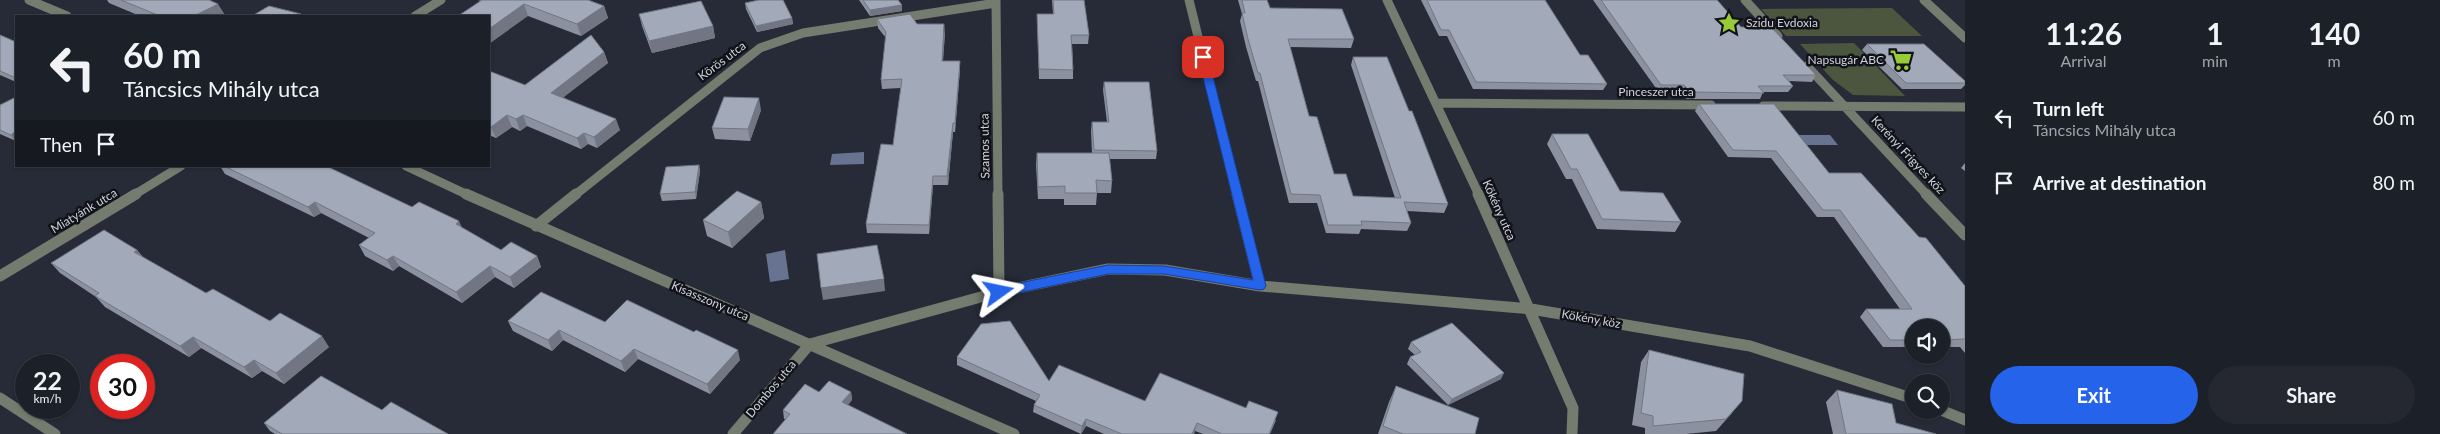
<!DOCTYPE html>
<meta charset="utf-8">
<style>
body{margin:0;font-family:Lato,sans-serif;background:#252831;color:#f1f3f6;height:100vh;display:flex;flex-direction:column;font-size:19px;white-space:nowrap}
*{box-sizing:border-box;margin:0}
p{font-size:16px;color:#a0a3a8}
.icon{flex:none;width:28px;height:28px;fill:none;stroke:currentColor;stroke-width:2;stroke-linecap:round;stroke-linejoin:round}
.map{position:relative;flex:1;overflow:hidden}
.panel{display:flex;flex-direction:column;background:#1c2029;width:475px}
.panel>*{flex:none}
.banner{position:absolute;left:15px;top:15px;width:475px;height:152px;border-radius:0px;box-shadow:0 1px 4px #0004,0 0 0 1px #3a3e46;background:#1c2029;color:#f1f3f6;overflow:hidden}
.buttons{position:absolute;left:1905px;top:319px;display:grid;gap:10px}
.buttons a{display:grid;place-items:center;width:45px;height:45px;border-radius:50%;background:#1c2029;box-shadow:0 1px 4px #0004,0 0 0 1px #3a3e46;font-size:25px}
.speed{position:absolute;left:15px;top:354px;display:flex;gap:10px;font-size:25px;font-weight:700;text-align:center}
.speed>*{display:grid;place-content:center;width:65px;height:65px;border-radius:50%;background:#1c2029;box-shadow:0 1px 4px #0004,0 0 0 1px #3a3e46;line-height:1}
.speed small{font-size:12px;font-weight:400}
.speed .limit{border:8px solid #d22;background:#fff;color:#111}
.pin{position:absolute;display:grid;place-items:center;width:42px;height:42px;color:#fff;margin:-21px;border-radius:10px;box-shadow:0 2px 8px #0006}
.me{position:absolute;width:55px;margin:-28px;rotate:78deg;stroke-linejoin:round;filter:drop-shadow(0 0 4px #0008)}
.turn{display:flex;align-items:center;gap:18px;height:105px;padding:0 25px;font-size:22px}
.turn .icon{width:65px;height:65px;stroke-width:2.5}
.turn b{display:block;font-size:35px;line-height:42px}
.then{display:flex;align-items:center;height:48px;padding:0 25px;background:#0003;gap:10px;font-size:19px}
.eta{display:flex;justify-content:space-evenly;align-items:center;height:85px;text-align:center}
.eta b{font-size:30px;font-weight:700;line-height:35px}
.primary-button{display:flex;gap:10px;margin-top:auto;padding:10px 25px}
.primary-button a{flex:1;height:58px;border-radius:30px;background:#2563eb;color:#fff;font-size:20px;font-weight:700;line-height:58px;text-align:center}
.primary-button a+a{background:#252831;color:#f1f3f6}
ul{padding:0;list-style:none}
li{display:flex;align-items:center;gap:15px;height:65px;padding:0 25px}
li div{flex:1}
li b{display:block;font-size:19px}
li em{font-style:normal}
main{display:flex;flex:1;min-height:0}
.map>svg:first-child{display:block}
.green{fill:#4c563f}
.water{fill:#677390}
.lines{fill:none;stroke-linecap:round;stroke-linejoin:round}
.street-far1{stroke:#757b6e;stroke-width:9}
.street{stroke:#757b6e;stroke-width:11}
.wall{fill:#8b919f}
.shaded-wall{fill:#717682}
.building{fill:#a2a9b9;stroke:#717682}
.route{fill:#2563eb;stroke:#184099}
.labels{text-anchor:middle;stroke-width:5;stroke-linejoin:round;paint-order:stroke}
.poi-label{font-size:12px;fill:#d0d3dc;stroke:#111319;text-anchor:start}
.street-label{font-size:12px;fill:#d0d3dc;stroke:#111319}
</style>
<main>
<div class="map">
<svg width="1965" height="434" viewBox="0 0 1965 434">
<rect width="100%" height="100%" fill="#262b37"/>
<path class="green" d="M1892,8L1922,36H1786L1761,9Z
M1854,43L1905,96L1853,95L1833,80L1800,44Z"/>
<path class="water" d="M1798,135H1830L1838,145H1807Z
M864,152V164L830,165L832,154Z
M785,250L789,279L770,282L766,254Z"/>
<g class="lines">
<path class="street-far1" d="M29,0L67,16
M996,0L998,195
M1189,0L1237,195
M1387,0L1479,195
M1745,0L1778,36
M1924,0L1965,38
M415,16L441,0
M1807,66L1927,195
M1437,103L1711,105
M1763,106L1965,107
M406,166L468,195
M134,195L181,166
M575,195L760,48L803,33L996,3"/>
<path class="street" d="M466,194L1014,434
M998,194L999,292
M1237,194L1260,286
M1478,194L1573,408L1572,434
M1926,194L1965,235
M536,226L576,194
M0,276L136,194
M810,344L999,292L1108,269L1165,270L1260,286L1531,309L1750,346L1914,399
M0,398L55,434
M1941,410L1965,420
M733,434L810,344"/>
</g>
<path class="wall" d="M107,0H209L225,15L223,16H140L109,3Z
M478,0H588L604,6L608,18L581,36L528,16Z
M859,0H898L902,11L870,16Z
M1052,0H1084L1089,35L1088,44H1072L1073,70V79H1039L1037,14H1053Z
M1238,0H1267L1270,8L1354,39L1351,48L1290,47L1309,116L1334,174L1353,196L1395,198L1351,65L1353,57L1448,204L1444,213L1407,211L1411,223L1407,231L1361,229L1359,234L1326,233L1317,203H1289L1258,81H1256L1246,47L1240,21L1242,14Z
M1421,0H1545L1580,55L1607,84L1603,90L1473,89L1447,36H1439Z
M1593,0H1717L1741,27L1816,75L1812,82L1789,81L1793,86L1788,92H1763L1760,99H1686L1681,91H1658Z
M745,3L792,18L793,24L757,32L746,9Z
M639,14L713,26L715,38L652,53L642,26Z
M877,19L917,24L945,33L943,61L960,69L955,132H953L948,185H933L929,234L867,233L866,224L893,145L901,88L882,89L881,80L886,38L878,28Z
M0,35L16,42V82L0,75Z
M1867,44L1965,81V85L1961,89H1902L1862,50Z
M604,52L608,63L563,97L620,130L597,148L588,144L581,149L527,126L520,131L512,127L496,138L489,135V71L525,85Z
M1104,82L1157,151L1156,159H1109L1112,181L1111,193H1097L1096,205H1064V199H1038L1036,165L1037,153H1092L1091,131L1092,122H1107L1103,90Z
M1699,104L1829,173L1919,237L1965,286V353L1960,347H1941V328H1914V347H1883L1860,317L1866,309H1900L1834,217H1817L1771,158L1728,157L1695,111Z
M0,105L16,141L0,134Z
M761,110L750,141L715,139L712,128Z
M1552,134L1620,191L1681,222L1675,232L1597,229L1572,179H1566L1547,144Z
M1965,163V171L1961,168Z
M699,165L700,171L696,199L662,201L660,194Z
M220,166H326L412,207L462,228L501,250L537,256L541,267L514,288L495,277L462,303L399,266L393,271L365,256L359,245L369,238L321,213L314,217L225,174Z
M761,202L764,218L732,248L707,236L703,220Z
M137,250L143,257L206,293L329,347L284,384L262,371L252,378L201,348L189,357L105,307L96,297L60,273L51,263Z
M508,321L605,322L740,360L710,394L638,359L625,372L563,340L552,351L513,331Z
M1411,342L1501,379L1448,405L1407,364L1410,357L1415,355L1408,349Z
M1649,350L1732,413L1716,431L1686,434H1645V428L1632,425L1641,362Z
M957,357L1049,381L1145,401L1276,420L1270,434H1203L1195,431L1194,434H1104L1086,426L1081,434L1033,412L1034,405L1036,401L957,365Z
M1396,386L1475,434H1378L1389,402Z
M1837,390L1896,423L1936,434H1833L1826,402Z
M819,392H851L852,400L786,419H784L783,410Z
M382,410L448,434H275L270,431L264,423Z"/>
<path class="shaded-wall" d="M218,4L225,15L223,16H194Z
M524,4L528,16L489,44V29Z
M902,5V11L870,16V10Z
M604,6L608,18L581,36L577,24Z
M792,18L793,24L757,32L756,26Z
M944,24L945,33L942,70V61Z
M713,26L715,38L652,53L649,41Z
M604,52L608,63L555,104L551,93Z
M960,61V69L955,132V123Z
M759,98L761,110L750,141L748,129Z
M507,115L512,127L496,138L491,127Z
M523,115L527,126L520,131L516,119Z
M616,119L620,130L597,148L594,137Z
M953,123V132L948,185L947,176Z
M16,131V141L11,135Z
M584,133L588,144L581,149L577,138Z
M699,165L700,171L696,199L695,192Z
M933,176V185L929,234V225Z
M315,202L321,213L314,217L308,207Z
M761,202L764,218L732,248L728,232Z
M459,221L464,232L456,224Z
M137,250L146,261L134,252Z
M393,256L399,266L393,271L387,260Z
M537,256L541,267L514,288L510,277Z
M490,266L495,277L462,303L456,292Z
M884,279L885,291L823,300L821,288Z
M559,330L563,340L552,351L548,340Z
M322,336L329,347L284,384L276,373Z
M193,337L201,348L189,357L180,346Z
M634,349L638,359L625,372L621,361Z
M738,350L740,360L710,394L707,384Z
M254,360L262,371L252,378L244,367Z
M1504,373L1501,379L1448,405L1452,399Z
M851,392L852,400L844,411L842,402Z
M1742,401L1732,413L1716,431L1726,419Z
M1086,419V426L1081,434L1082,426Z
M1197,423L1195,431L1194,434H1192Z"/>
<path class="building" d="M121,0H209L218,4L194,16H160Z
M482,0H588L604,6L577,24L524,4L489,29V16H458Z
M759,0H783L792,18L756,26L745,3Z
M863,0H898L902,5L870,10Z
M1053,0H1084L1089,35H1071L1073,70L1039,69L1037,14H1054Z
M1242,0H1267L1270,8L1342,9L1354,39H1288L1309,116L1317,117L1334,174H1346L1353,196L1401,198L1353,57H1387L1409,111H1412L1448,204L1404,202L1411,223L1361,221L1362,225H1328L1320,195L1291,194L1260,73H1258L1248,39L1242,13H1245Z
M1427,0H1545L1580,55H1588L1607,84L1476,82L1449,30H1441Z
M1601,0H1717L1741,27H1771L1816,75H1783L1793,86H1758L1764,93L1690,92L1684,85H1661Z
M701,1L713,26L649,41L639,14Z
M269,6L301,14L298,16H252Z
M910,14L917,24H944L942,61H960L955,123H953L947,176H933L929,225L866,224L881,144L893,145L902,79L881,80L886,32L877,19Z
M0,35L16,42V78L0,71Z
M591,35L604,52L551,93L616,119L594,137L584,133L577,138L523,115L516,119L507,115L491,127L489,126V71L525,85Z
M1867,44H1924L1965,81V83H1906Z
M1104,82H1149L1157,151L1094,150L1092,122H1109Z
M16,97V131L11,135L0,130V105Z
M724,97L759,98L748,129L712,128Z
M1699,104H1774L1829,173H1861L1919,237L1926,238L1965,286V339L1941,340V328H1914V340H1890L1866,309H1912L1840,210H1823L1776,151L1733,150Z
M1552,134H1588L1620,191L1663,193L1681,222L1602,219L1577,169H1571Z
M1037,153H1109L1112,181L1096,180L1097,193H1065V186L1038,187Z
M699,165L695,192L660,194L666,167Z
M224,166H326L412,207L419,202L459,221L456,224L501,250L511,242L537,256L510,277L490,266L456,292L393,256L387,260L359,245L375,233L315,202L308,207Z
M737,191L761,202L728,232L703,220Z
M104,230L137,250L134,252L206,293L213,289L270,321L280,313L322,336L276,373L254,360L244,367L193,337L180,346L95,296L99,293L51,263Z
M877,245L884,279L821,288L817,254Z
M541,292L605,322L627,300L694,332L696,330L738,350L707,384L634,349L621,361L559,330L548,340L508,321Z
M1010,321L1049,381L1059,365L1145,401L1160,373L1246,408L1249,401L1278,412L1269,434H1222L1197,423L1192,434H1122L1086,419L1082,426L1034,405L1040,395L957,357L981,324Z
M1452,323L1504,373L1452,399L1410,357L1421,352L1411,342Z
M1649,350L1744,374L1742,401L1726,419L1653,426V416L1641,413Z
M321,376L382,410L391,402L448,434H282L264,423Z
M829,381L851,392L842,402L907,434H773L790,414L783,410L805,384L819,392Z
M1396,386L1479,418L1475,434H1403L1383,426Z
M1837,390L1892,404L1896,423L1936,434H1846Z"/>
<path class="route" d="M1203,54L1208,57L1266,286L1264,289L1260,290L1164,274H1108L999,297L995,295L993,292L995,289L999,287L1108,265L1164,266L1253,280L1198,57Z"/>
<defs>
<g id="sight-bare" transform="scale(1.725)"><path d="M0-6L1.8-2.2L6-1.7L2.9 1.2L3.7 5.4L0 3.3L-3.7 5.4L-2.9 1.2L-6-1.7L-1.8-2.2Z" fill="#97cc38" stroke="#111319" stroke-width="2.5" paint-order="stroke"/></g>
<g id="supermarket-bare" transform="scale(1.725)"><path d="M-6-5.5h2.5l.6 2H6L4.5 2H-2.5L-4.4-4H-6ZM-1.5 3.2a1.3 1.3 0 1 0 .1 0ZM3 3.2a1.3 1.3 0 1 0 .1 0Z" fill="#97cc38" stroke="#111319" stroke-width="2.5" paint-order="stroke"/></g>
</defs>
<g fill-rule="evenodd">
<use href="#sight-bare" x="1729" y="23"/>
<use href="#supermarket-bare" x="1901" y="60"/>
</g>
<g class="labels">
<g class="poi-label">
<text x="1746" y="27">Szidu Evdoxia</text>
<text x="1884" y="64" text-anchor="end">Napsugár ABC</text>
</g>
<g class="street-label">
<text transform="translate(722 61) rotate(-37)" y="4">Körös utca</text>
<text x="1656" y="96">Pinceszer utca</text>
<text transform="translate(985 146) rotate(-91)" y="4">Szamos utca</text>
<text transform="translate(1908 155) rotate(47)" y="4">Kerényi Frigyes köz</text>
<text transform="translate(1499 210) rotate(66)" y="4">Kökény utca</text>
<text transform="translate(84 211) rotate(-31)" y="4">Miatyánk utca</text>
<text transform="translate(710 301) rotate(23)" y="4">Kisasszony utca</text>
<text transform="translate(1591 319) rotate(10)" y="4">Kökény köz</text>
<text transform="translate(771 389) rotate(-50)" y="4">Dombos utca</text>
</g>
</g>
</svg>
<div class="buttons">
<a><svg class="icon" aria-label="sound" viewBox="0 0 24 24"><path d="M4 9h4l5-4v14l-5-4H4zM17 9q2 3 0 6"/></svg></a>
<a><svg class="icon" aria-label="search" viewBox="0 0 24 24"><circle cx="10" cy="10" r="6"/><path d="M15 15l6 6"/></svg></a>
</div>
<div class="speed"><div>22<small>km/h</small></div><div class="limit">30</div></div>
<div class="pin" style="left:1203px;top:57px;background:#d93025"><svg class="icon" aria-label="arrive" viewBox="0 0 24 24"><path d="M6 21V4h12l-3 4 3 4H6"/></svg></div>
<svg class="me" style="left:999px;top:292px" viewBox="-20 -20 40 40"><path d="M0-17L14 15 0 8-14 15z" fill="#2563eb" stroke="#fff" stroke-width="4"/></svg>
<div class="banner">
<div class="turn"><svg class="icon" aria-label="left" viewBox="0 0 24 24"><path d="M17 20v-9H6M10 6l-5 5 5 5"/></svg><div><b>60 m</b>Táncsics Mihály utca</div></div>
<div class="then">Then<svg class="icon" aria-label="arrive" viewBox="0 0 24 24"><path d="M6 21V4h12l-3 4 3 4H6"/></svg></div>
</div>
</div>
<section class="panel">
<div class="eta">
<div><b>11:26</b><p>Arrival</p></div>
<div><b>1</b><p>min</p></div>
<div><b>140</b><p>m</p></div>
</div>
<ul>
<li><svg class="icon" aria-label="left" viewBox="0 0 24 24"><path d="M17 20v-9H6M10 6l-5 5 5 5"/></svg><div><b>Turn left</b><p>Táncsics Mihály utca</p></div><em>60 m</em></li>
<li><svg class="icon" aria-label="arrive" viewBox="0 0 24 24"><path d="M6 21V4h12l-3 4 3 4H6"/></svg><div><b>Arrive at destination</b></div><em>80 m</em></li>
</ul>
<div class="primary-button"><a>Exit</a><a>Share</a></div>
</section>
</main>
